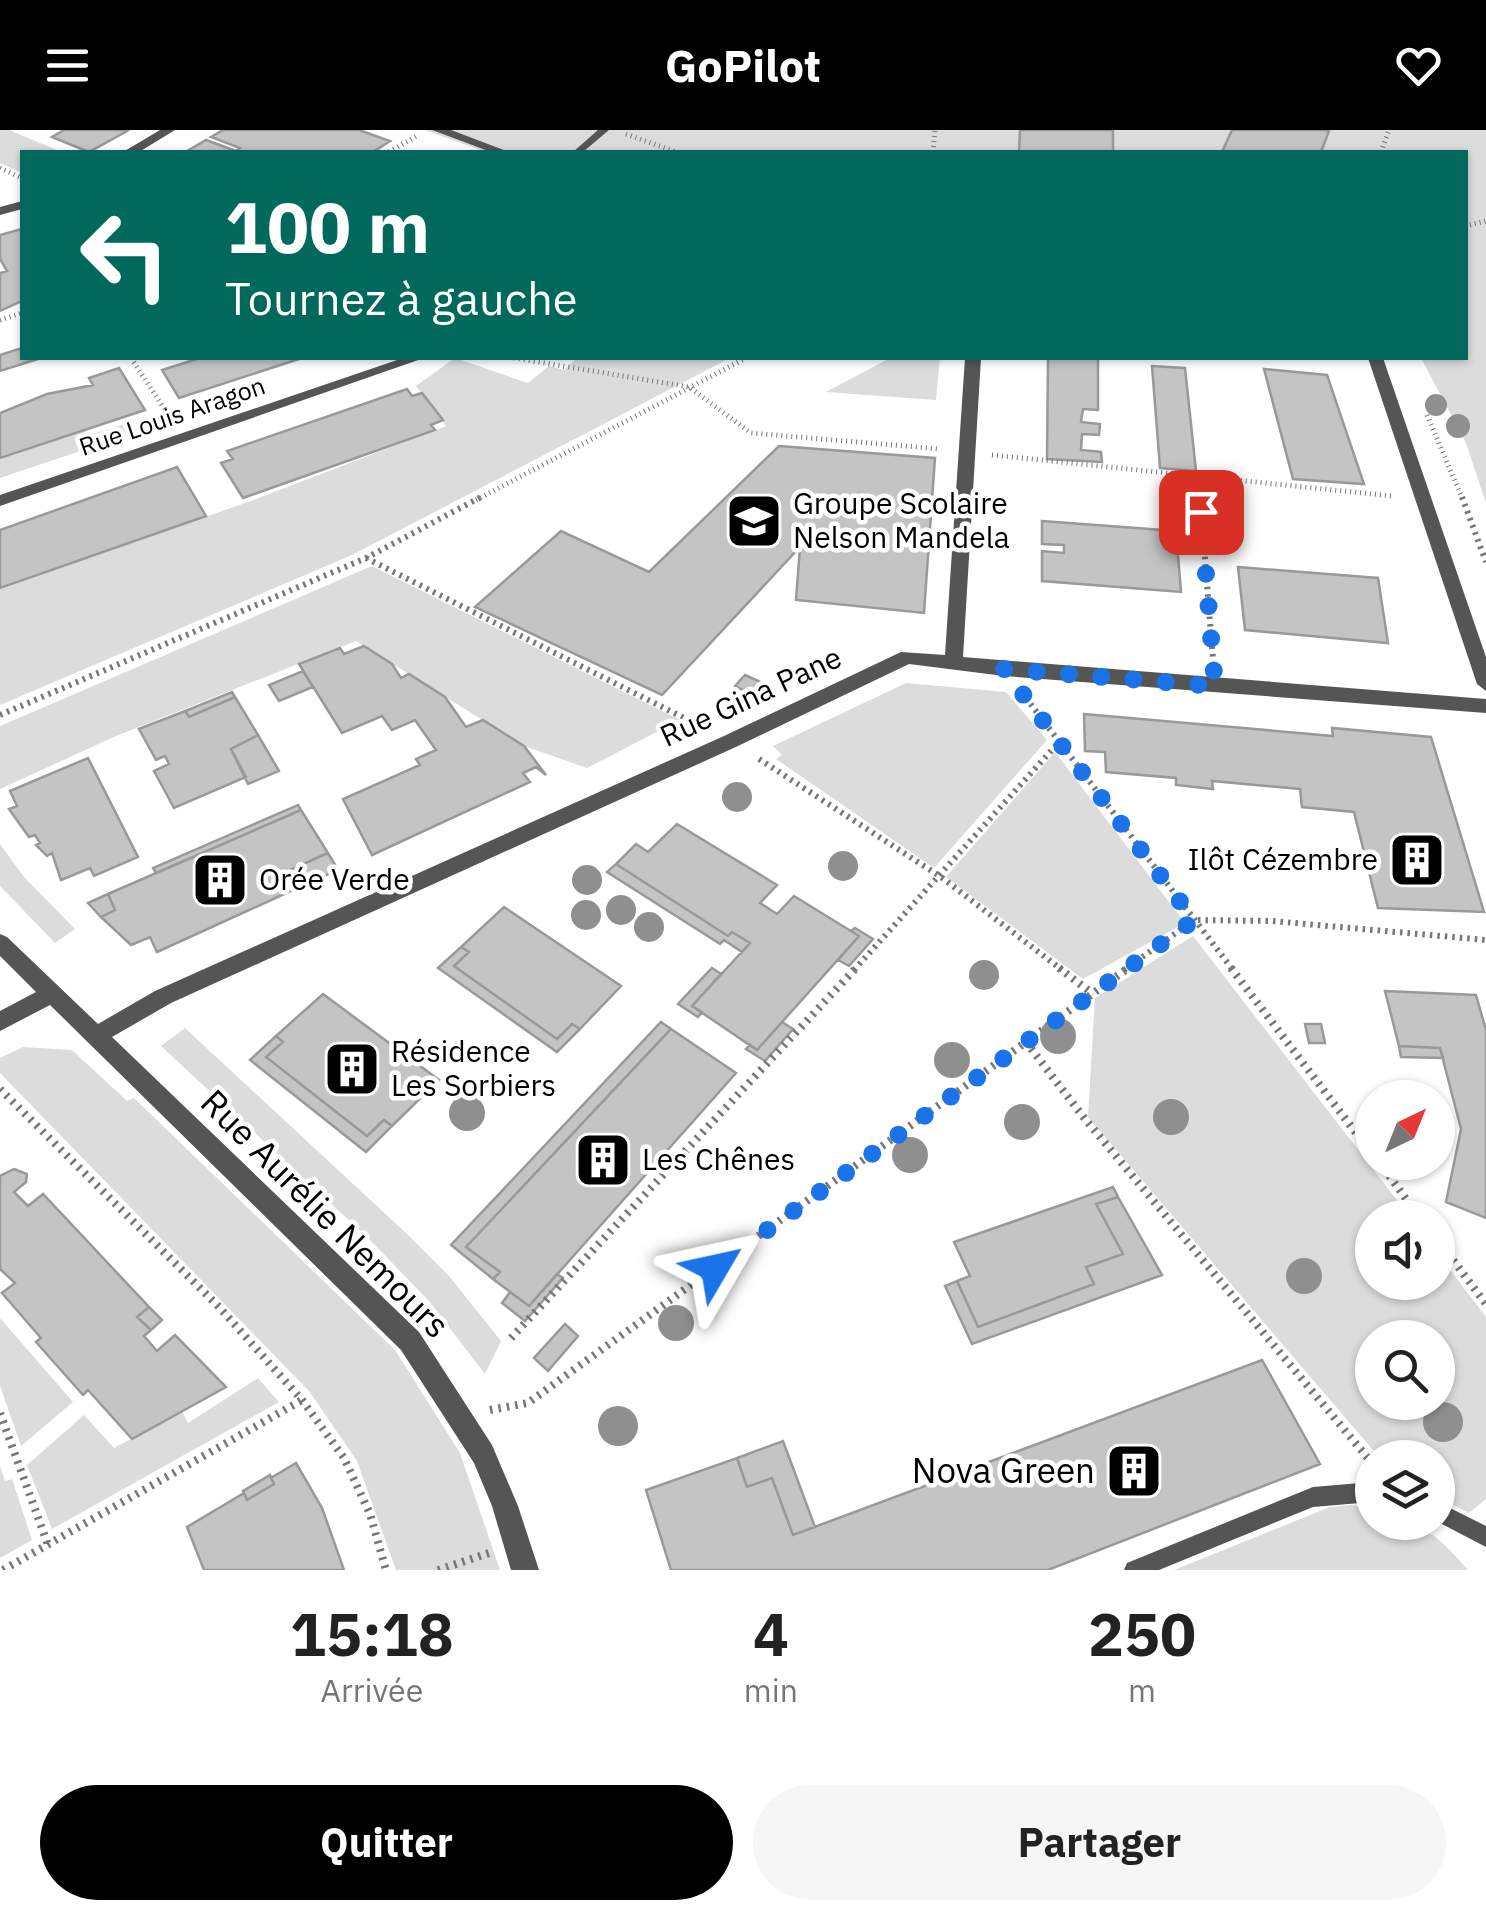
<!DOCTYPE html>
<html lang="fr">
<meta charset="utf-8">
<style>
body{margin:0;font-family:"IBM Plex Sans",sans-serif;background:#f6f6f6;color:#222;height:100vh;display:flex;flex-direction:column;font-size:38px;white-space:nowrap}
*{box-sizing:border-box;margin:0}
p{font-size:32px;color:#767676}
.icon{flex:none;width:55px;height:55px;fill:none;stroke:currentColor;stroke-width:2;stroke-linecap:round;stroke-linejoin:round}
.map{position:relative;height:1440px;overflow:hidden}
.details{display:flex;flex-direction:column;background:#fff;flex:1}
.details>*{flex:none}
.top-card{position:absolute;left:20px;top:20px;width:1448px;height:210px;border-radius:0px;box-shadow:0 2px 8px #0004;background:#00695c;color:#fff;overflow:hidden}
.needle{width:65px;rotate:43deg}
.fabs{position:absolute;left:1355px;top:950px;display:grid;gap:20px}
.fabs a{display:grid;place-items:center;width:100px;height:100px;border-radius:50%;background:#fff;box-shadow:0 2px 8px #0004;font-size:50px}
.pin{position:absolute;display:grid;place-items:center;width:85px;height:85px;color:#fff;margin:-42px;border-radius:20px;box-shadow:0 5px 15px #0006}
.me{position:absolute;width:110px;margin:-55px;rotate:54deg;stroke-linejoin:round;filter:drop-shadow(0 0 8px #0008)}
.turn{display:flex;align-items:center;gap:35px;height:210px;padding:0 40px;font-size:45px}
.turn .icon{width:130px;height:130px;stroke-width:2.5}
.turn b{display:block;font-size:70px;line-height:85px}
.eta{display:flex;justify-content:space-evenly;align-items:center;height:170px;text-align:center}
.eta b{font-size:60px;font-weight:700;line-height:70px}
.primary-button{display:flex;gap:20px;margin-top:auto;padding:20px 40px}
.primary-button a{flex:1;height:115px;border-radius:60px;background:#000;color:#fff;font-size:40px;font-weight:700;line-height:115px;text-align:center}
.primary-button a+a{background:#f6f6f6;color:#222}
header{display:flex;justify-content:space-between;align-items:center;height:130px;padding:0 40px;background:#000;color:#fff;font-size:45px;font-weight:700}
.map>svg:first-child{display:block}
.green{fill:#dcdcdc;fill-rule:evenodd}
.building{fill:#c4c4c4;stroke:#999;stroke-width:2.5}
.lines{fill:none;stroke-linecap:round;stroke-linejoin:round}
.path-far2{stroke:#777;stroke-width:5;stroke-dasharray:1 4;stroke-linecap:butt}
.path-far1{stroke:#777;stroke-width:6;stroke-dasharray:2.5 5;stroke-linecap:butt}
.path{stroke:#777;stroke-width:8;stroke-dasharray:2.5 6;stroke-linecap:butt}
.service{fill:#555;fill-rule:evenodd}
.minor{fill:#555;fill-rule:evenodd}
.tree{fill:#8f8f8f}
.route{stroke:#1a73e8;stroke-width:18;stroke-dasharray:0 32.4}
.labels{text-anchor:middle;stroke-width:9;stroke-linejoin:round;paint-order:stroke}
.far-street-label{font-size:25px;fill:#000;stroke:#fff}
.poi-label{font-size:30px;fill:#000;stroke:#fff;text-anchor:start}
.street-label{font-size:30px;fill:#000;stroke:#fff}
.near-street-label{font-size:35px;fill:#000;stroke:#fff}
.near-poi-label{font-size:35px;fill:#000;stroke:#fff;text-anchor:end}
</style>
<header><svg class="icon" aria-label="menu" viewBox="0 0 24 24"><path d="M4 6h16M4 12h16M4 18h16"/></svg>GoPilot<svg class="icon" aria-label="heart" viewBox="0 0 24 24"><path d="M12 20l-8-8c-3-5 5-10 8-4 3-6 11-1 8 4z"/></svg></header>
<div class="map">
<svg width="1486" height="1440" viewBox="0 0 1486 1440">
<rect width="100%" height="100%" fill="#fff"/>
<path class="green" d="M0,0H9L62,22H22V43L0,33Z
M424,0H1486V373L1466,313L1421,228H1465V22H486Z
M455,228L528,253L549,236L564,240L577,228H730L352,425L0,575V459L248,372L446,296L416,256Z
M890,228H940L936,270L826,262Z
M125,294L131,304L0,348V329L85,301L89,305Z
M372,436L680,590L587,638L524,616L356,511L116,606L0,659V596Z
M906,553L1006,562L1047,610L934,738L776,629L782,625L773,616Z
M1055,622L1185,793L1083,849L946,747Z
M0,714L24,747L75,799L55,813L0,756Z
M1193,806L1410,1087L1372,1088V1152H1438V1124L1486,1187V1369L1469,1383L1438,1368V1328L1379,1327L1088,987L1095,868ZM1372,1208H1438V1272H1372Z
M185,898L407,1104L449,1146L501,1211L485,1244L428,1170L369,1109L161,916Z
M23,917L72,920L127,971L134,968L395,1220L460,1323L500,1440H396L357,1331L309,1261L0,943V928Z
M0,1188L73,1272L21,1316L0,1256Z
M258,1248L279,1272L52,1399L27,1335L84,1285L114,1318L182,1281L188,1293Z
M0,1336L5,1351L12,1349L32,1410L0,1428Z
M1350,1375L1372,1379V1392C1425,1392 1434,1402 1468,1440H1174L1330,1377Z"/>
<path class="building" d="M64,0H129L89,22L52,7Z
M223,0H359L390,11L373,22H194L189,20L206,10L236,21L240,18L211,7Z
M1020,0H1113V22H1019Z
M1232,0H1324L1329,1L1321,22H1222Z
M22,99V171L0,181V143L7,141L0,129V105Z
M22,218V228H41L0,241V225Z
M200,228H302L179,268L162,240Z
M1048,228H1098V280L1083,279L1081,292L1100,294L1099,305L1082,304L1081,320L1101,322L1102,332L1047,329Z
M1152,236L1185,238L1196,341L1160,338Z
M119,238L145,280L0,328V283L47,264L93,255L89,248Z
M1264,239L1327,245L1364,354L1293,349Z
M407,259L412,266L422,263L443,290L431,295L435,300L243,368L221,333L233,329L227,321Z
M779,316L935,328L924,483L796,470L800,417L662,565L475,477L561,401L649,442Z
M177,337L206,386L0,458V400Z
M1042,391L1176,401L1181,462L1042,451V421L1064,423V415L1042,414Z
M1238,437L1378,448L1388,513L1245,500Z
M364,516L392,534L401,548L409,544L445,567L466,597L483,590L524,616L546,645L536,637L523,643L530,652L372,725L343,669L420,635L416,629L436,620L415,590L392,600L382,586L342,603L299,534L340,518L344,524Z
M303,541L313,557L279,571L269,555Z
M745,545L765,554L747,562L735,556Z
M232,562L235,567L189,587L185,581Z
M235,567L258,605L231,619L246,647L174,678L154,641L169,634L165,626L156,630L139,599L185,581L189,587Z
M1084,584L1333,606L1332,598L1431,607L1484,782L1378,778L1354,682L1302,677L1300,659L1212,651L1213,659L1176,655V648L1106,642L1105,622L1085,621Z
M258,605L279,641L248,654L231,619Z
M88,628L138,727L94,746L90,738L61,750L52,723L47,726L36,715L40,713L35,705L29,707L9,679L17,676L10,661Z
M298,675L301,680L156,743L153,738Z
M301,680L328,723L292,739L302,756L157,822L150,807L131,815L101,787L115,780L108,764Z
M677,694L777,755L760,773L777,784L794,766L859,806L757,920L692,876L750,813L732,802L728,806L616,734L636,714L648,722Z
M328,723L338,740L302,756L292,739Z
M616,734L728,806L732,802L750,813L742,822L724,810L720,814L607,742Z
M108,764L115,780L101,787L88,773Z
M504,777L621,856L580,899L572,894L557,909L454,836L469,822L461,817Z
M855,798L873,809L849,836L838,830L859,806L851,801Z
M461,817L469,822L454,836L557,909L572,894L580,899L557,922L438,838Z
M712,838L721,844L692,876L702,882L698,887L678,874Z
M1385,861L1476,865L1486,900V1088L1446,1072L1461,999L1440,918L1399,916Z
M323,864L439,950L392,996L384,990L367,1006L266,927L283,912L276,906Z
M661,892L671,899L466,1117L500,1142L493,1149L451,1115Z
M782,892L793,899L765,931L746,919L750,915L757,920Z
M1305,894H1321L1325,913H1309Z
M671,899L736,943L529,1176L493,1149L500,1142L466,1117Z
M276,906L283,912L266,927L367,1006L384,990L392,996L366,1022L250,930Z
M1399,916L1440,918L1443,928L1401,927Z
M14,1039L27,1044L26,1052L14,1062L28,1076L43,1064L149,1177L137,1187L151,1200L144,1206L157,1221L175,1205L226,1257L132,1309L88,1260L83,1265L36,1212L41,1208L2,1163L15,1153L0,1139V1046Z
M1113,1057L1118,1067L1096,1074L1123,1124L1086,1137L1094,1154L978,1197L957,1151L970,1146L954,1112Z
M1118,1067L1162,1145L972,1214L945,1156L957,1151L978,1197L1094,1154L1086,1137L1123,1124L1096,1074Z
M557,1144L563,1148L525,1191L502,1173L510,1162L529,1176Z
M149,1177L162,1190L151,1200L137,1187Z
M565,1194L578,1206L548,1241L534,1228Z
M1262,1230L1320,1334L1048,1440H671L646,1360L737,1328L747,1357L772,1348L793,1405Z
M783,1311L815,1397L793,1405L772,1348L747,1357L737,1328Z
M296,1333L322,1378L344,1440H204L187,1397L244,1363L247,1370L274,1354L271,1348Z
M270,1345L274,1354L247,1370L243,1361Z"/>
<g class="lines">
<path class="path-far2" d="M626,4L676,22
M389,22L418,5
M933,22L935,0
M1381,22L1389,0
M0,38L22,48
M1465,96L1486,91
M0,190L22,183
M131,228L171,289
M514,228L689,257L751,303L940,319
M1427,285L1463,370
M992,325L1392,366
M1198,349L1200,370
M476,370L746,228"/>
<path class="path-far1" d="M1200,367L1213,529
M1462,367L1486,432
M366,428L700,596
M1026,568L1233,840
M0,585L366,428L481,367
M759,629L941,747L1062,840
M854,840L1059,612
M1124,840L1194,790L1272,791L1486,810"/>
<path class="path" d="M1059,838L1093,864
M1231,838L1372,1024
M1026,912L1085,989L1372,1333
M0,959L219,1177L302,1270L344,1328L370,1384L386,1440
M1379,1032L1420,1088
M1438,1110L1486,1174
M511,1208L856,838
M490,1280L528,1273L1128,838
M0,1283L48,1415
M3,1440L302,1270
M438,1440L489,1423"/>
<path class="service" d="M598,0H609L583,22H573Z
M1372,1352V1372L1313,1377L1159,1440H1124L1127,1433L1313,1357Z
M1438,1372L1486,1396V1417L1438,1392Z"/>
<path class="minor" d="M160,0H175L139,22H123Z
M432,0H451L509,22H491Z
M22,71V79L0,85V77Z
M403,228H424L0,376V365Z
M965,228H981L963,527L1486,569V583L1004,546L909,534L738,616L171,873L112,907L419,1202L492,1315L518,1376L539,1440H511L492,1376L474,1333L401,1220L50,875L0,901V881L36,862L0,826V804L7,807L98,894L155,861L724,606L901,522L945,525Z
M1368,228H1383L1486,527V561L1477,554Z"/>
</g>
<g class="tree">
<circle cx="1436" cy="275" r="11"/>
<circle cx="1458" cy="296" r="12"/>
<circle cx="737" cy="667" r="15"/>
<circle cx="843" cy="736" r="15"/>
<circle cx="587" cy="750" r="15"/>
<circle cx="621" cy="780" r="15"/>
<circle cx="586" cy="785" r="15"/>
<circle cx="649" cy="797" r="15"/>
<circle cx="984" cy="845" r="15"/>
<circle cx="1058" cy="906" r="18"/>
<circle cx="952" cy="930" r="18"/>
<circle cx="467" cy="983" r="18"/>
<circle cx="1171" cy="987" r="18"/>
<circle cx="1022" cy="992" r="18"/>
<circle cx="910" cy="1025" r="18"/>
<circle cx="1304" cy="1146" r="18"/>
<circle cx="676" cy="1193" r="18"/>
<circle cx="1443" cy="1292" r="20"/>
<circle cx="618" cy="1296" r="20"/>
</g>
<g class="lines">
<path class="route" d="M715,1138L1194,790L1004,539L1215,556L1201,382"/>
</g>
<defs>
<g id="school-square" transform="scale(2.875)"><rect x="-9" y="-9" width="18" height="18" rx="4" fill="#000" stroke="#fff"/><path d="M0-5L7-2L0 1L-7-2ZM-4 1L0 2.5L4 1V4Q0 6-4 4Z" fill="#fff"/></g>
<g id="building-square" transform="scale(2.875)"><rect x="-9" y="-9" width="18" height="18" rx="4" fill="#000" stroke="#fff"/><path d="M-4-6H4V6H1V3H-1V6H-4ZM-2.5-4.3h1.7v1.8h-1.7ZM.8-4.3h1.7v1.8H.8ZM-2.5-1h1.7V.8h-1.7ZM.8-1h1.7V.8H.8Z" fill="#fff"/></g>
</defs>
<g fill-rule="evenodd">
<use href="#school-square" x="754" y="391"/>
<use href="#building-square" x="1417" y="730"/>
<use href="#building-square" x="220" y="750"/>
<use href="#building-square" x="352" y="939"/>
<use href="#building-square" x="603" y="1030"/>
<use href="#building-square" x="1134" y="1341"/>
</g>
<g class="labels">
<g class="far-street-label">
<text transform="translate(172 286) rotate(-19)" y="9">Rue Louis Aragon</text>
</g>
<g class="poi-label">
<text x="793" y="384">Groupe Scolaire<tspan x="793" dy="34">Nelson Mandela</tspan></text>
<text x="1378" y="740" text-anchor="end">Ilôt Cézembre</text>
<text x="259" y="760">Orée Verde</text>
<text x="391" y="932">Résidence<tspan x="391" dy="34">Les Sorbiers</tspan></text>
<text x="642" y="1040">Les Chênes</text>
</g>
<g class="street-label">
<text transform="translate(751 567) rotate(-25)" y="10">Rue Gina Pane</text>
</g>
<g class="near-street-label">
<text transform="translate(325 1084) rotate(45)" y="12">Rue Aurélie Nemours</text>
</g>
<g class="near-poi-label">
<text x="1095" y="1353">Nova Green</text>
</g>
</g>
</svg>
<div class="fabs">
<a><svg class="needle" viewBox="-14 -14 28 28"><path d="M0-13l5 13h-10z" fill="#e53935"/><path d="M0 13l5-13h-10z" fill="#767676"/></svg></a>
<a><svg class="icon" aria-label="sound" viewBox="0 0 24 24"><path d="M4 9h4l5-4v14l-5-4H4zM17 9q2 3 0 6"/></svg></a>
<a><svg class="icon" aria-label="search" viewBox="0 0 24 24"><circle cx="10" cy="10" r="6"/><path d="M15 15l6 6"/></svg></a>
<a><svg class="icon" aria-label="layers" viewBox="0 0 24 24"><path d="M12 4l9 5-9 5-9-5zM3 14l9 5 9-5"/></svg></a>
</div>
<div class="pin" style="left:1201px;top:382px;background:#d93025"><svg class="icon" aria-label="arrive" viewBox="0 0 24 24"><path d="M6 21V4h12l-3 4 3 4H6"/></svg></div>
<svg class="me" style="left:715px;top:1138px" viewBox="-20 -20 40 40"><path d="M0-17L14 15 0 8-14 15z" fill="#1a73e8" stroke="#fff" stroke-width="4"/></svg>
<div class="top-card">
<div class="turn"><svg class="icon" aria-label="left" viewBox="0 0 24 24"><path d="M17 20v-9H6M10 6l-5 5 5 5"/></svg><div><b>100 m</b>Tournez à gauche</div></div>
</div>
</div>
<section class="details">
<div class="eta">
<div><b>15:18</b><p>Arrivée</p></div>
<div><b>4</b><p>min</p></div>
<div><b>250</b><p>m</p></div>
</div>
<div class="primary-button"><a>Quitter</a><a>Partager</a></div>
</section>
